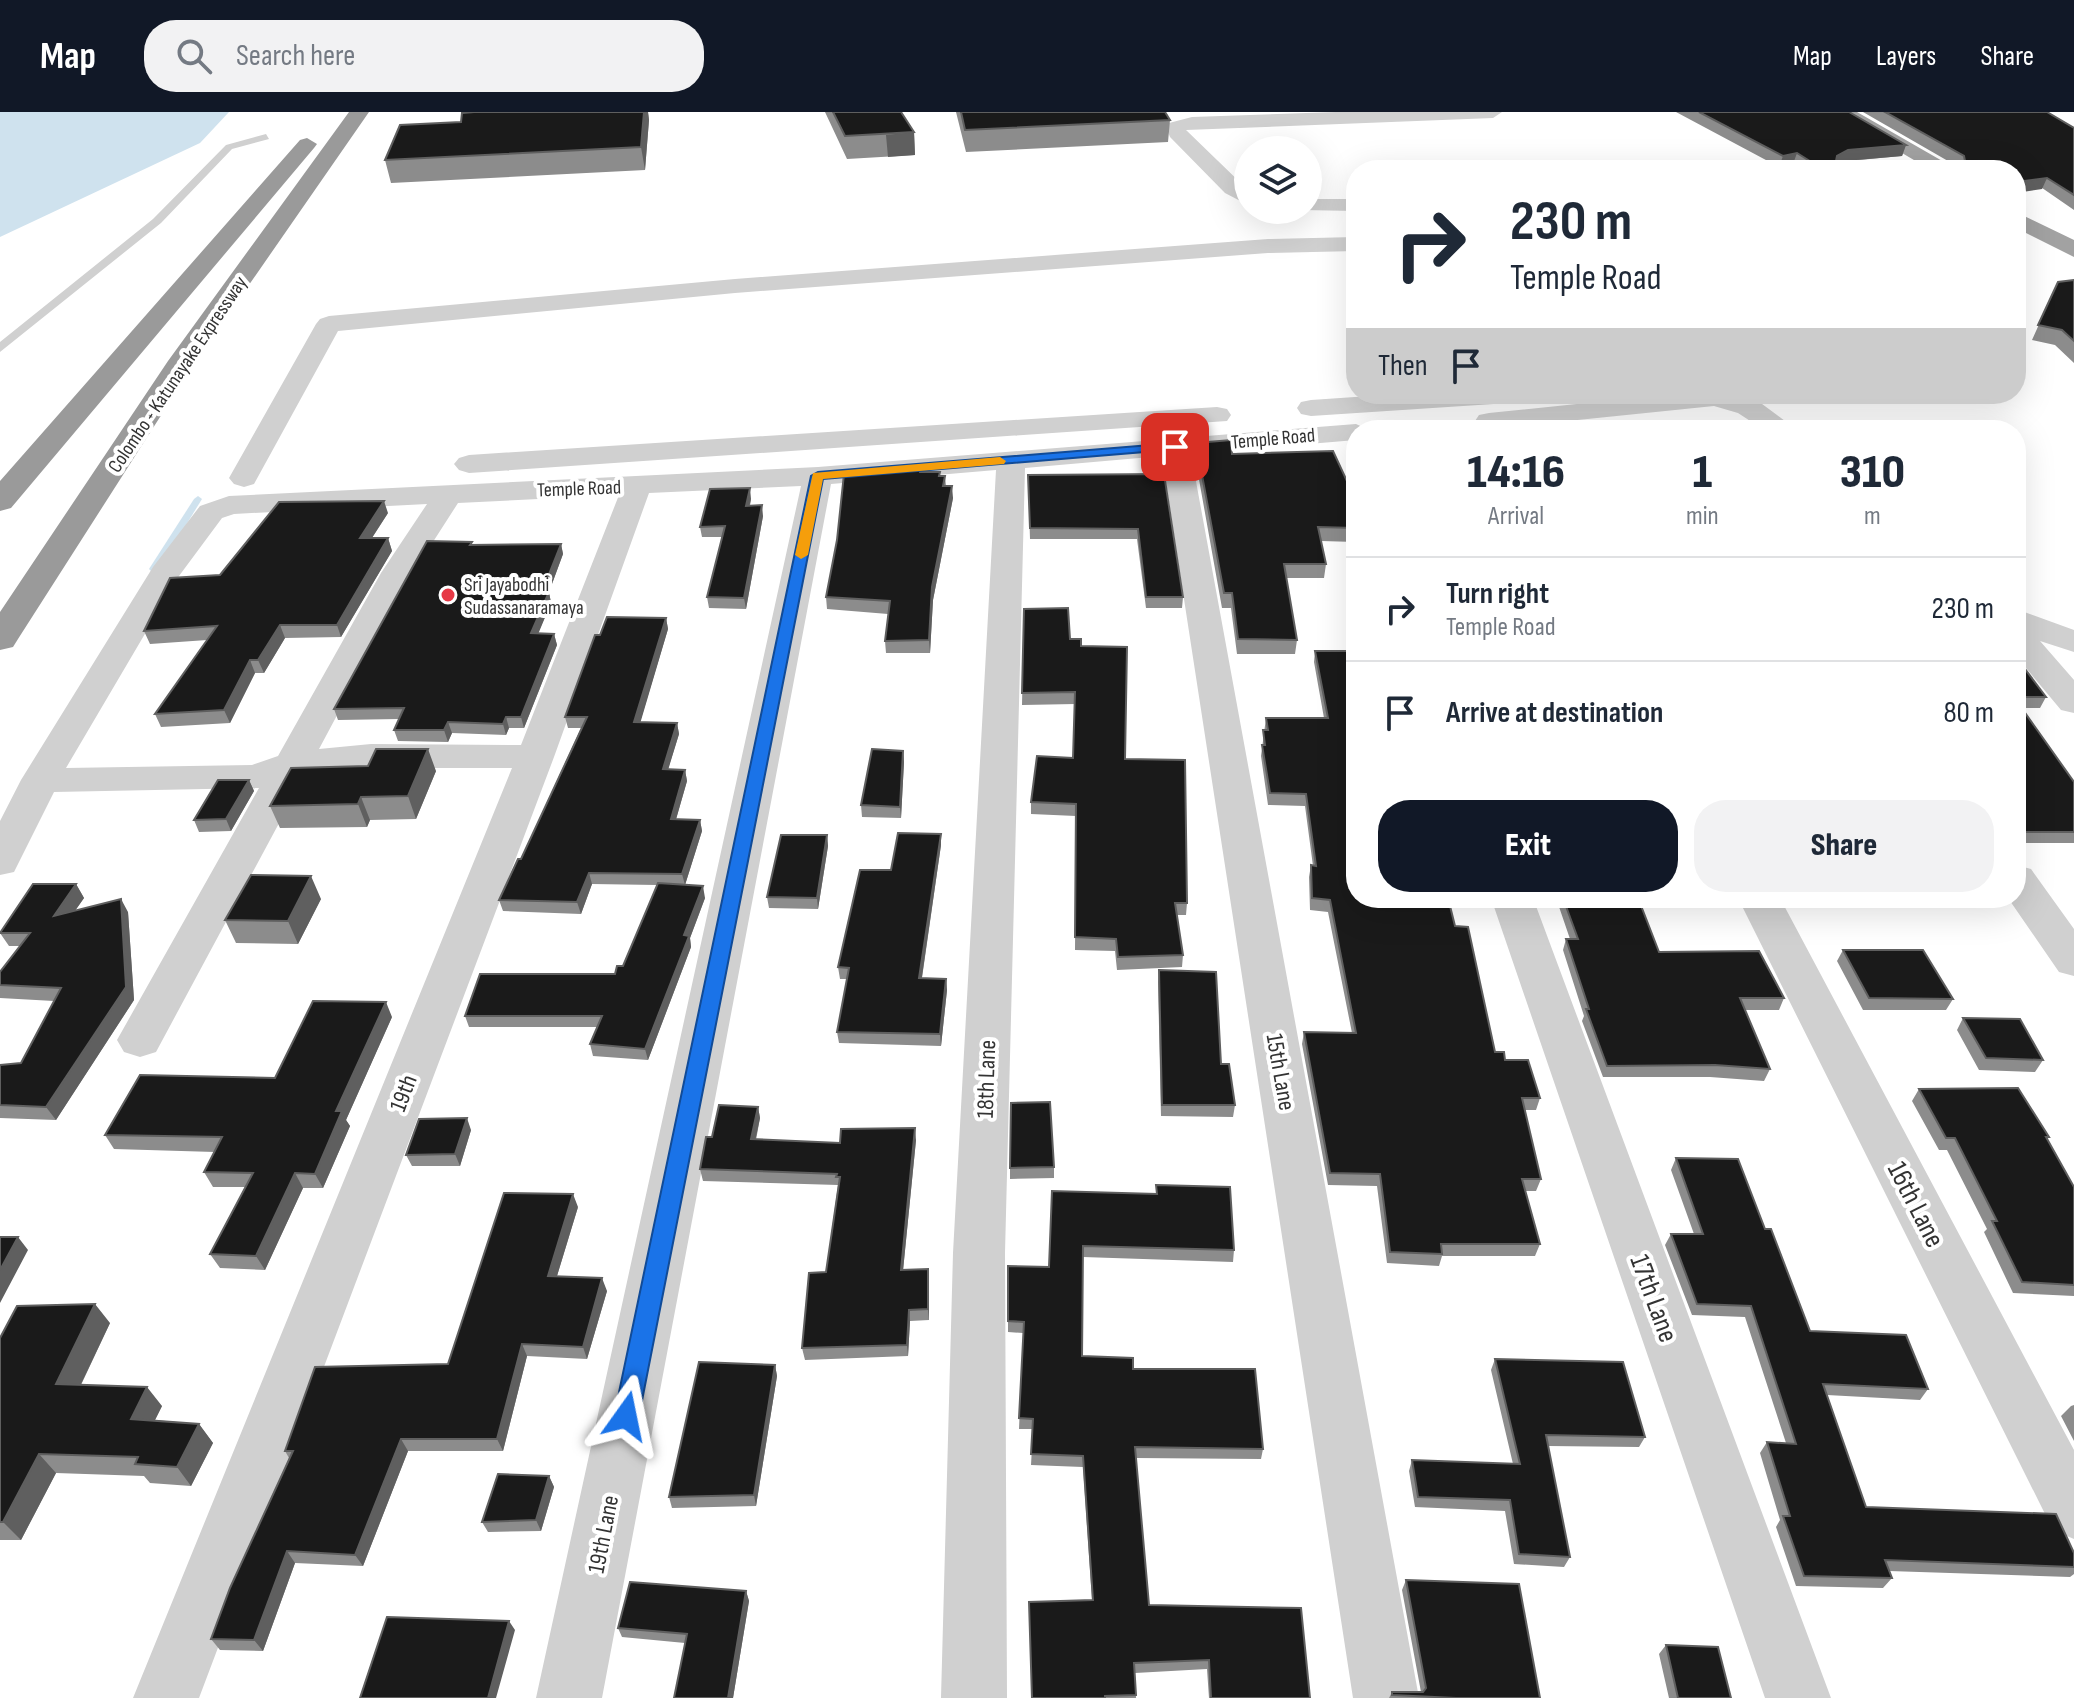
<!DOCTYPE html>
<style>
body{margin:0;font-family:"Sofia Sans Condensed",sans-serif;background:#f2f2f3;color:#1f2937;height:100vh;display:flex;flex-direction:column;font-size:30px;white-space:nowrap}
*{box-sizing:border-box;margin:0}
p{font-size:26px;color:#747a83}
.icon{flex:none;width:44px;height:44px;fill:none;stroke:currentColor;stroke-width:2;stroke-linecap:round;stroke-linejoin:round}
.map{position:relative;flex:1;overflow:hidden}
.sheet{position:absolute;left:1346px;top:308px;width:680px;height:488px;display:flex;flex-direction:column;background:#fff;border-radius:32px;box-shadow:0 8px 32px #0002}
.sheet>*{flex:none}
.top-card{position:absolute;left:1346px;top:48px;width:680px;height:244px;border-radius:32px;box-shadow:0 8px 32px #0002;background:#fff;color:#1f2937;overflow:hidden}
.buttons{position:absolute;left:1234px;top:24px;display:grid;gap:16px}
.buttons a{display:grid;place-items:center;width:88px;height:88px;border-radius:50%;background:#fff;box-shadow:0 8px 32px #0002;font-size:40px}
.pin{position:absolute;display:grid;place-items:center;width:68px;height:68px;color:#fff;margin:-34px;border-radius:16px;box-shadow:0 4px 12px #0006}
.me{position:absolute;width:88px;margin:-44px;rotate:12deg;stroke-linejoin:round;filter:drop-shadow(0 0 6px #0008)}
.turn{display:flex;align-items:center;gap:28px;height:168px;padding:0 32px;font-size:36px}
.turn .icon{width:104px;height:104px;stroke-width:2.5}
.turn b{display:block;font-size:56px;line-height:68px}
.then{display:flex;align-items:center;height:76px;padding:0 32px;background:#0003;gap:16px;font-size:30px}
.eta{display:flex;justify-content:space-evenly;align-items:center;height:136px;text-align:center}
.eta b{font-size:48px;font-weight:800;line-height:56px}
.action{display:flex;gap:16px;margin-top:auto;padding:16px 32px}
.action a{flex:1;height:92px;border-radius:32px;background:#111827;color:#fff;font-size:32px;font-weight:800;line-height:92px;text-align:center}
.action a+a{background:#f2f2f3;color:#1f2937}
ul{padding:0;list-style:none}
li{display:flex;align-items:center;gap:24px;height:104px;padding:0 32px;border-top:2px solid #e0e1e3}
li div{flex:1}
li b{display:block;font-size:30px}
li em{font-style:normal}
header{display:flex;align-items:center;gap:48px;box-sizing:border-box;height:112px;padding:0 40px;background:#111827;color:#fff}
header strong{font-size:38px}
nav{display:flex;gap:44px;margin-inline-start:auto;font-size:28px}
.search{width:560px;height:72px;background:#f2f2f3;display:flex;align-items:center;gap:20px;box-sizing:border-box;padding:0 28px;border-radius:32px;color:#747a83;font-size:30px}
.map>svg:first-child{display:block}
.water{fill:#cfe2ee}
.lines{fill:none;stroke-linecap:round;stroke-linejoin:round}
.stream{fill:#cfe2ee;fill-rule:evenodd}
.service{fill:#d0d0d0;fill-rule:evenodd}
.minor{fill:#d0d0d0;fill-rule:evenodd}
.trunk{fill:#a2a2a2;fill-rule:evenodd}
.motorway{fill:#9a9a9a;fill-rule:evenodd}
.wall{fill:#8c8c8c}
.shaded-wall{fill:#5f5f5f}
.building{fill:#1a1a1a;stroke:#5f5f5f;stroke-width:2}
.route{fill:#1a73e8;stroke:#114b97;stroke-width:2}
.slow{fill:#f59e0b}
.poi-dot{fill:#e63946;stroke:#fff;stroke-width:3}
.labels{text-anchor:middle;stroke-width:8;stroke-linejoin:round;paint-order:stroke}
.far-street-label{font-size:20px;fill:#333;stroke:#fff}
.far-poi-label{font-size:20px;fill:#333;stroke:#fff;text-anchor:start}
.street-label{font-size:24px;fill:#333;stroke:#fff}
.near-street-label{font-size:28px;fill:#333;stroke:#fff}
</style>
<header>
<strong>Map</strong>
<div class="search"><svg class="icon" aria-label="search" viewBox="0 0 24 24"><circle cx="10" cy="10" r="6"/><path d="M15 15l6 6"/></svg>Search here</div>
<nav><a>Map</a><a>Layers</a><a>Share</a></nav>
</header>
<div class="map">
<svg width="2074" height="1586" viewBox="0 0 2074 1586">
<rect width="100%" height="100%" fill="#fff"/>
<path class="water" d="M0,0H229L200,31L0,125Z"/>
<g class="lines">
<path class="stream" d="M198,384L202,387L159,457L157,459H151L149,457L194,387Z"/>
<path class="service" d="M266,22L269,27L232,37L161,111L0,240V230L153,107L226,33Z"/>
<path class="minor" d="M1336,0H1502L1493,6L1186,18L1248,78V93L1225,81L1170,25L1166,15L1169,11L1192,5Z
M1308,87H1356V99L1302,98H1308Z
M1356,125V139L1268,141L735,181L338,219L254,372L244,375L234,372L229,366L316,212L320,207L329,204L735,167L1268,127Z
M1399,282H1538L1534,288L1524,290L1311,304L1301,302L1297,296L1301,290L1311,288Z
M1673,282H1730L1758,289L1797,318H1764L1738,301L1714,294L1489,317L1479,315L1475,309L1479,303L1489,301Z
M1217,295L1227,297L1231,303L1227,309L469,361L459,358L454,352L459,346L469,343Z
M1356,312L1369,318H1356V328L1191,342L1419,1586H1353L1162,344L1025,356L1005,1141L1007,1586H941L953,1141L996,358L831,372L602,1586H536L801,374L649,381L554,645L199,1586H133L512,656H371L306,661L156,940L140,945L124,940L117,928L259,676L54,680L14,760L0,763V709L21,668L153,455L200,394L229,384L818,355ZM619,383L521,633L371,632L319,637L413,461L458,391ZM427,392L381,461L278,644L252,653L66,656L179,464L222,406L234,402Z
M2016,497L2074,518V540L2040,529L2074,568V601L2061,598L2016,544Z
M2016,753L2031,757L2074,817V864L2059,860L2008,786H2016Z
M1491,786H1533L1831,1586H1765Z
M1738,786H1780L2074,1338V1427L2053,1418Z"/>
<path class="trunk" d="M1832,0H1857L1958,58H1931Z
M2016,100L2074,128V145L2016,116Z"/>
<path class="motorway" d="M349,0H369L192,255L18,527L13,535L0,538V500L168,249Z
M307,26L317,32L314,36L11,396L0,399V369L300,28Z"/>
</g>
<path class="wall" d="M474,0H648L649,8L645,58L391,71L385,48L461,10Z
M825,0H901L914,20L915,43L847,47Z
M956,0H1165L1170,8L1168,30L966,40Z
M1676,0H1849L1906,33L1902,44L1848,49H1948L1863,0H2047L2074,16V98L2016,58H1802L1793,52L1779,55Z
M2074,168V251L2055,233L2032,228L2058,170Z
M1196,331L1232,342L1356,403V430L1321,429L1326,452L1324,466H1286L1297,528L1295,542H1237L1231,496H1222L1195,345Z
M920,360L945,364L946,374L953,386L933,488L930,541H886L885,529L888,502L827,497L826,485Z
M1164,362L1183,485L1182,496H1146L1137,427H1030L1028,363Z
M751,387L750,394L763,404L746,497L709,496L707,485L722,425H702L700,415Z
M388,401L372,426H388L392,439L341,525L285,526L264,561H255L230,611L161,615L155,602L207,528L150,532L144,519L220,463Z
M561,432L563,442L549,480L551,491L538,521L554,522L557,533L524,616H509L506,623L452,621L448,630L398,629L394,618L399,607L338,608L334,597L473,433Z
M1024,497L1081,534L1125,647L1187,791L1186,803H1177L1183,843L1182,855L1117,858L1115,839L1075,838L1076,704L1031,702V690L1073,646L1075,592L1022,593Z
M666,506L668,517L640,610L677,611L679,622L668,657L685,658L687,669L676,707L700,708L702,719L685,773L705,786L690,826L691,835L648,948L593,944L590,932L597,915H469L465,904L615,862L623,854L657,773L592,772L581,802L503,799L499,788L521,747L581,616H568L565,605L600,523Z
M1315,539H1356V786L1455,814L1495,940L1505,948L1540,986L1536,998H1525L1541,1067L1536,1079H1525L1540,1132L1535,1144H1442L1439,1154L1387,1151L1377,1074L1328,1073L1302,932L1304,920L1352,921L1328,800L1310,798L1309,765L1311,753L1313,754L1305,694L1268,693L1261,644L1266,606H1324L1314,550Z
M2016,553L2046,585L2040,596H2022L2074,670V731H2019L2016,727Z
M903,639L904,650L901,706L862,705L861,693Z
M368,654L436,659L416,707L370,708L367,715L280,716L270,694Z
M249,668L254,679L231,719L199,720L194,708Z
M827,723L828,734L818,797L769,796L767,785Z
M941,733L922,866L946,867L947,878L941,934L839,931L837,920L847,867H840L838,855L891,758Z
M76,772L84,786L75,799L128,800L134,888L56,1008L0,1006V953L21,951L54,889L0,886V873L20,834H9L0,821Z
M1556,786H1638L1659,840L1784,886L1779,898H1745L1770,957L1764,969L1710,965H1603L1582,909L1584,904L1563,838L1566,827H1570Z
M321,787L298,832L236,831L225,808Z
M1843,838L1953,887L1946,898H1863L1837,849Z
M1159,858L1221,952L1235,993L1233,1005L1161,1004L1158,870Z
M392,905L346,1008L350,1014L323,1076H303L265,1158L220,1156L210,1142L245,1075H213L204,1060L215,1040L114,1037L105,1023L275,966Z
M1963,906L2043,948L2035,960L1979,958L1957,918Z
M1919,977L2049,1025L2047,1028L2074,1075V1184L2013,1181L1984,1120L1987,1117L1947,1038H1939L1912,989Z
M758,995L760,1006L756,1028L840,1031L916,1028L903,1158L929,1168V1208L910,1209L908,1244L805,1248L802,1236L826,1160L838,1073L703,1069L700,1057L712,1025Z
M471,1018L460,1054H412L406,1043Z
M1676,1046L1765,1117L1810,1219L1928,1277L1920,1288L1827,1283L1866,1395L2074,1441V1462L2070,1465L1889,1459L1892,1466L1883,1476L1796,1474L1776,1415L1780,1408L1760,1341L1767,1330L1786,1331L1745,1205L1692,1203L1665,1133L1671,1122H1694L1671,1058Z
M1054,1055V1066L1010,1067V1056Z
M1156,1073L1234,1138L1233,1150L1083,1145L1082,1244L1133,1257L1263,1337L1261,1347L1136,1346L1149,1493L1310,1586H1209L1207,1557L1135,1561L1136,1586H1032L1092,1488L1083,1355L1031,1353L1033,1317H1019L1023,1221L1008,1220V1154L1049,1155L1156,1082Z
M578,1095L557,1164L607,1179L587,1247L527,1244L503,1339H408L363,1454L295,1451L263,1539L220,1538L211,1527L289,1346L285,1339L448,1252Z
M110,1211L81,1273L162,1294L155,1308L199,1312L213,1331L191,1374L150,1371L144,1364L56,1361L21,1428H0V1226Z
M1495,1247L1645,1325L1639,1335L1548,1334L1570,1445L1564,1455L1514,1452L1505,1399L1415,1395L1409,1359L1412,1348L1513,1352L1491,1258Z
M775,1253L777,1264L756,1394L672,1396L669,1385Z
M2074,1293V1329L2061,1304L2071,1294Z
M549,1364L554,1375L541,1419L488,1420L482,1410Z
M1406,1468L1540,1586H1389L1392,1580H1421L1402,1478Z
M746,1479L749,1489L733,1586H674L685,1531L622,1525L618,1516Z
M1666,1533L1731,1586H1669L1659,1542Z"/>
<path class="shaded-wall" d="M644,0H648L649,8L645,58L641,35Z
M914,20L915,43L888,45L886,23Z
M1906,33L1902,44L1845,49L1833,55L1837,44L1848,38Z
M1797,41L1793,52L1779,55L1783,44Z
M2047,66L2042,77L2016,81V70Z
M952,374L953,386L933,488L930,541L929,528L932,475Z
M750,376L751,387L747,404L746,394Z
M384,389L388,401L364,438L360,426Z
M762,393L763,404L746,497L744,486Z
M388,426L392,439L341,525L337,513Z
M561,432L563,442L549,480L551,491L534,532L531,521L542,480Z
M666,506L668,517L637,622L634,610Z
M280,513L285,526L264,561L258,548Z
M554,522L557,533L524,616L521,605Z
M250,548L255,561L230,611L224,598Z
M506,605L509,616L506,623L503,612Z
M448,610L452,621L448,630L444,618Z
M677,611L679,622L665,668L663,657Z
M428,637L436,659L416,707L408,684Z
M903,639L904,650L901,706L900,695Z
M685,658L687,669L673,718L671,707Z
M249,668L254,679L231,719L226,707Z
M361,685L370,708L367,715L358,692Z
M700,708L702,719L685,773L682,762Z
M941,722V733L920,878L919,866Z
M827,723L828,734L818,797L817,786Z
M589,761L592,772L581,802L577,790Z
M311,764L321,787L298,832L288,809Z
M76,772L84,786L62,817L54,804Z
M703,774L705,786L690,826L691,835L648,948L645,937L684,823Z
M121,787L128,800L134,888L56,1008L46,995Z
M946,867L947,878L941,934L940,922Z
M386,890L392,905L346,1008L350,1014L323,1076L315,1062L336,999Z
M758,995L760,1006L753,1039L751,1027Z
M467,1006L471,1018L460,1054L455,1042Z
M915,1016L916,1028L902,1169L901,1158Z
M295,1061L303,1076L265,1158L256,1144Z
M573,1082L578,1095L553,1177L548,1164Z
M18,1125L28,1138L0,1191V1158Z
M928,1157L929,1168V1208L928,1197Z
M602,1166L607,1179L587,1247L583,1235Z
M95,1192L110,1211L72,1291L56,1272Z
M909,1198L910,1209L908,1244L907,1233Z
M522,1232L527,1244L503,1339L497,1327Z
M775,1253L777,1264L756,1394L754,1383Z
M147,1275L162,1294L146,1326L131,1307Z
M199,1312L213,1331L191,1374L177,1355Z
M401,1327L408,1339L363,1454L355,1443Z
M39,1342L56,1361L21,1428L3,1410Z
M549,1364L554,1375L541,1419L536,1408Z
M287,1439L295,1451L263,1539L254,1528Z
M746,1479L749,1489L733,1586H728Z
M509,1509L515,1518L496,1586H488Z"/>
<path class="building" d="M474,0H644L641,35L385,48L400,13L461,10L462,1Z
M833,0H901L914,20L845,24Z
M961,0H1165L1170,8L965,18Z
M1699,0H1849L1906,33L1848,38L1837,44L1836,49H1965L1964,44L1885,0H2047L2074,16V83L2047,66L2016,70V58H1824L1797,41L1783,44Z
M2074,168V229L2062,218L2038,213L2058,170Z
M1231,328L1232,342L1333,339L1353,382L1356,403V416L1318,415L1326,452H1284L1297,528L1238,527L1232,481H1224L1196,331Z
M919,356L920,360H940L939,364H945L943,374H952L932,475L929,528L885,529L890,489L826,485L837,428L844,362Z
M1164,362L1183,485H1146L1138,417L1030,416L1028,363Z
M750,376L746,394L762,393L744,486L707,485L725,414L700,415L710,377Z
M384,389L360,426H388L337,513H280L258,548H250L224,598L155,602L217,514L144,519L170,466L220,463L279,390Z
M427,429L472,430L470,433L561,432L542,480H549L531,521L554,522L521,605H506L503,612L448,610L444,618H394L404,596L334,597Z
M1068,496L1070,527H1081V534L1127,535L1125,647L1185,648L1187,791H1175L1183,843L1118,845L1116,827L1075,825L1076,692L1031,690L1037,644L1073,646L1075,580L1022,581L1024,497Z
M607,505L666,506L634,610L677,611L663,657L685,658L671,707L700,708L682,762L589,761L577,790L499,788L518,747H521L587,605H565L595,523H600Z
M1315,539H1356V786H1448L1455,814L1468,815L1495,940H1504L1505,948H1528L1540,986H1522L1541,1067H1522L1540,1132H1441L1442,1142L1390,1140L1380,1062L1330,1061L1304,920L1356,921L1330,788L1312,786L1311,753L1316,754L1306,682L1270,681L1262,633H1265L1263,618H1268L1266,606H1328Z
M2016,553H2022L2046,585H2016Z
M2016,588L2074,670V720H2025L2016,707Z
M376,637H428L408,684L361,685L358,692L270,694L291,656L368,654Z
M872,637L903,639L900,695L861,693Z
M218,668H249L226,707L194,708Z
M898,721L941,722L919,866L946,867L940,922L837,920L849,856L838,855L860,758H891Z
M781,723H827L817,786L767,785Z
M251,763L311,764L288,809L225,808Z
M658,771L703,774L684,823L689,824L645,937L590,932L602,904H465L480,862H615L617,854H623Z
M33,772H76L54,804L121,787L126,875L46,995L0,993V953L21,951L61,876L0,873V860L30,821H0Z
M1563,786H1638L1659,840L1759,839L1784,886H1740L1770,957L1715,953L1607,954L1586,897H1589L1566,827H1578Z
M1843,838H1923L1953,887L1869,886Z
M1159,858L1216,860L1221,952H1229L1235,993H1162Z
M313,889L386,890L336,999H342L315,1062L295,1061L256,1144L210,1142L253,1061L204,1060L222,1025L105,1023L140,963L275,966Z
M1963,906L2020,907L2043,948L1986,946Z
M2018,976L2049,1025H2046L2074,1075V1173L2022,1170L1992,1109H1997L1955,1026H1946L1919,977Z
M1050,990L1054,1055L1010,1056L1011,991Z
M719,993L758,995L751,1027L840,1031L841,1017L915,1016L901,1158L928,1157V1197L909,1198L907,1233L802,1236L809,1161L826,1160L840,1065H836L837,1062L700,1057L706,1025H712Z
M467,1006L455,1042L406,1043L419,1007Z
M1676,1046L1738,1047L1765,1117H1771L1810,1219L1906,1223L1928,1277L1823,1272L1866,1395L2056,1402L2074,1441V1455L1885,1448L1892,1466L1804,1464L1783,1404H1790L1767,1330L1796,1332L1751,1194L1697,1192L1671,1122H1703Z
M1156,1073L1230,1075L1234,1138L1083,1134L1082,1244L1133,1246V1257H1255L1263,1337L1135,1335L1149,1493L1301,1496L1310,1586H1211L1209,1548L1134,1551L1136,1583L1105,1584V1586H1032L1029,1490L1093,1488L1083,1344L1031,1342L1033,1307L1019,1306L1024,1210L1008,1209V1154L1049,1155L1052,1079L1157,1082Z
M504,1081L573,1082L548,1164L602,1166L583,1235L522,1232L497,1327H401L355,1443L287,1439L254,1528L211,1527L230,1476L293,1339H285L315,1255L448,1252Z
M0,1125H18L0,1158Z
M95,1192L56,1272L147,1275L131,1307L199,1312L177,1355L135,1352L138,1345L39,1342L3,1410H0V1226L17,1194Z
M1495,1247L1623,1250L1645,1325L1546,1323L1570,1445L1519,1442L1510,1388L1418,1385L1412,1348L1520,1352Z
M699,1250L775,1253L754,1383L669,1385Z
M498,1362L549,1364L536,1408L482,1410Z
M1406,1468L1519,1472L1540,1586H1456L1392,1583V1580H1423L1426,1576Z
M630,1470L746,1479L728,1586H674L687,1522L618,1516Z
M387,1505L509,1509L488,1586H360Z
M1666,1533L1718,1535L1731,1586H1678Z"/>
<path class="route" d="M1175,331L1180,332V337L823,367L639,1304L635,1312L626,1315L618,1312L614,1304L811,364L818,360Z"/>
<path class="slow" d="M1000,345L1006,349L1004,352L823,367L808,443L801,447L795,443L813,361Z"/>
<circle class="poi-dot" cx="448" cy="483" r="8"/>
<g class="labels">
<g class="far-street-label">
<text transform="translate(177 262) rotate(-56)" y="7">Colombo - Katunayake Expressway</text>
<text transform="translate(1273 326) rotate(-5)" y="7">Temple Road</text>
<text transform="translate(579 376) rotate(-2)" y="7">Temple Road</text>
</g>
<g class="far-poi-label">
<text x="464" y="479">Sri Jayabodhi<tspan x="464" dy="23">Sudassanaramaya</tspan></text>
</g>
<g class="street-label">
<text transform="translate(1281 960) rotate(80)" y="8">15th Lane</text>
<text transform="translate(986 967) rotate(-88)" y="8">18th Lane</text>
<text transform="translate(403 981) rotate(-69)" y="8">19th</text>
<text transform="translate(603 1422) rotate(-79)" y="8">19th Lane</text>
</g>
<g class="near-street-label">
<text transform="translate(1917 1092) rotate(63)" y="10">16th Lane</text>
<text transform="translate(1655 1186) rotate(70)" y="10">17th Lane</text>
</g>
</g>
</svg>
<div class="buttons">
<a><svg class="icon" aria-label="layers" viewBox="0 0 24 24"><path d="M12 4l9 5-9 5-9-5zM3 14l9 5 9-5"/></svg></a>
</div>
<div class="pin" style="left:1175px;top:335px;background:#d93025"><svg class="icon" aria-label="arrive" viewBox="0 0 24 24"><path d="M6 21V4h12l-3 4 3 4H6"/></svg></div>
<svg class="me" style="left:626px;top:1304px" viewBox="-20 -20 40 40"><path d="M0-17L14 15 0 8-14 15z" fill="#1a73e8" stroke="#fff" stroke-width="4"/></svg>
<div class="top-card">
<div class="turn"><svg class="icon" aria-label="right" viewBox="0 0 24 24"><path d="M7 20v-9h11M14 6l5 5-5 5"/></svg><div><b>230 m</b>Temple Road</div></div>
<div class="then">Then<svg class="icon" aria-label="arrive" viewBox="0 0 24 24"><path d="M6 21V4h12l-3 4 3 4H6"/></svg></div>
</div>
<section class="sheet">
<div class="eta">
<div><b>14:16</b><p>Arrival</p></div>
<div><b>1</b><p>min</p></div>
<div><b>310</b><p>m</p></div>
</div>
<ul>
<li><svg class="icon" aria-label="right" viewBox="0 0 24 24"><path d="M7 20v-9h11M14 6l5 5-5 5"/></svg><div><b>Turn right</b><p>Temple Road</p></div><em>230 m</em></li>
<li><svg class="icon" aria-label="arrive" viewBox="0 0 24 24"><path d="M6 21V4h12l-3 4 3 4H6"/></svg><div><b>Arrive at destination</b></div><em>80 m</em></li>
</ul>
<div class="action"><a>Exit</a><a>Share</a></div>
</section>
</div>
